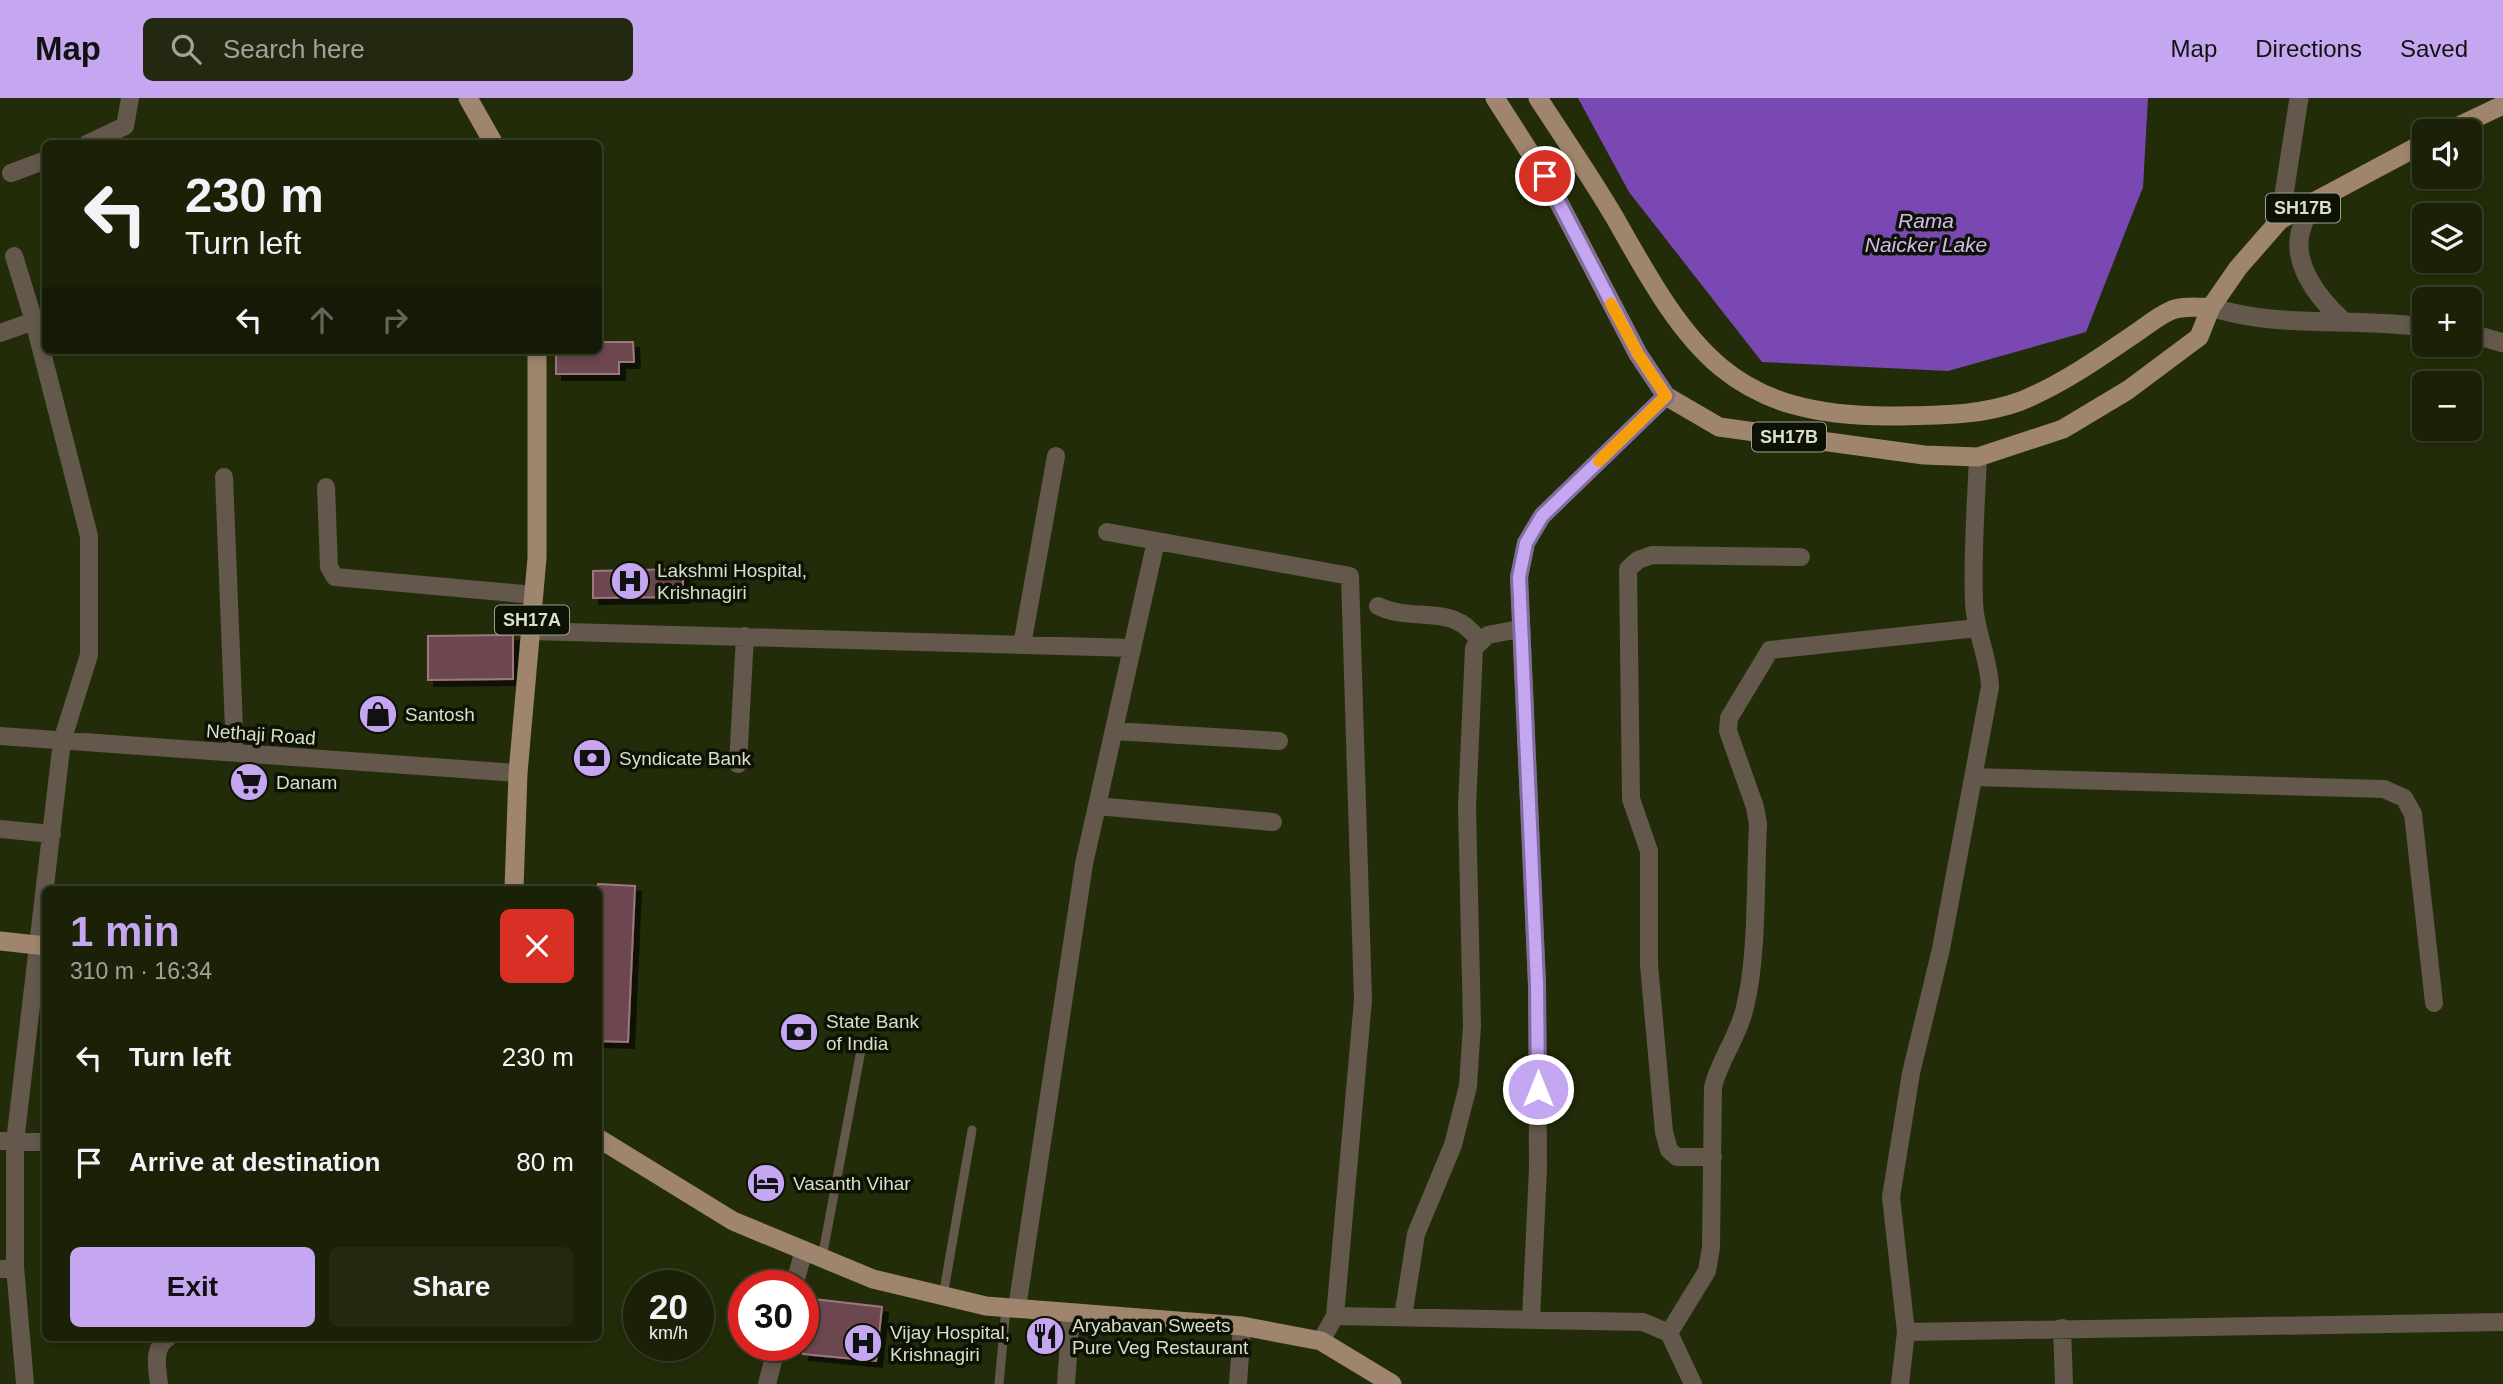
<!DOCTYPE html>
<meta charset="utf-8">
<style>
body{margin:0;font-family:Helvetica,sans-serif;background:#232911;color:#f1f3f6;height:100vh;display:flex;flex-direction:column;font-size:26px;white-space:nowrap}
*{box-sizing:border-box;margin:0}
p{font-size:23px;color:#9fa39b}
.icon{flex:none;width:38px;height:38px;fill:none;stroke:currentColor;stroke-width:2;stroke-linecap:round;stroke-linejoin:round}
.map{position:relative;flex:1;overflow:hidden}
.panel{position:absolute;left:42px;top:788px;width:560px;height:455px;display:flex;flex-direction:column;background:#1a2107;border-radius:10px;box-shadow:0 4px 10px #0003,0 0 0 2px #383e28}
.panel>*{flex:none}
.banner{position:absolute;left:42px;top:42px;width:560px;height:214px;border-radius:10px;box-shadow:0 4px 10px #0003,0 0 0 2px #383e28;background:#1a2107;color:#f1f3f6;overflow:hidden}
.buttons{position:absolute;left:2412px;top:21px;display:grid;gap:14px}
.buttons a{display:grid;place-items:center;width:70px;height:70px;border-radius:10px;background:#1a2107;box-shadow:0 4px 10px #0003,0 0 0 2px #383e28;font-size:35px}
.speed{position:absolute;left:623px;top:1172px;display:flex;gap:14px;font-size:35px;font-weight:700;text-align:center}
.speed>*{display:grid;place-content:center;width:91px;height:91px;border-radius:50%;background:#1a2107;box-shadow:0 4px 10px #0003,0 0 0 2px #383e28;line-height:1}
.speed small{font-size:18px;font-weight:400}
.speed .limit{border:10px solid #d22;background:#fff;color:#111}
.pin{position:absolute;display:grid;place-items:center;width:60px;height:60px;color:#fff;margin:-30px;border:4px solid #fff;border-radius:50%;box-shadow:0 2px 7px #0007}
.me{position:absolute;width:77px;margin:-38px;rotate:0deg;stroke-linejoin:round;filter:drop-shadow(0 0 5px #0008)}
.turn{display:flex;align-items:center;gap:24px;height:147px;padding:0 28px;font-size:32px}
.turn .icon{width:91px;height:91px;stroke-width:2.5}
.turn b{display:block;font-size:49px;line-height:60px}
.lanes{display:flex;align-items:center;height:66px;padding:0 28px;background:#0003;justify-content:center;gap:35px;direction:ltr}
.lanes .off{opacity:.35}
.round{display:grid;place-items:center;flex:none;width:74px;height:74px;border-radius:10px;background:#232911}
.headline{display:flex;align-items:center;justify-content:space-between;height:119px;padding:0 28px}
h1{font-size:42px;font-weight:700;line-height:52px;color:#c5a7f1}
.action{display:flex;gap:14px;margin-top:auto;padding:14px 28px}
.action a{flex:1;height:80px;border-radius:10px;background:#c5a7f1;color:#111;font-size:28px;font-weight:700;line-height:80px;text-align:center}
.action a+a{background:#232911;color:#f1f3f6}
ul{padding:0;list-style:none}
li{display:flex;align-items:center;gap:21px;height:105px;padding:0 28px}
li div{flex:1}
li b{display:block;font-size:26px}
li em{font-style:normal}
header{display:flex;align-items:center;gap:42px;box-sizing:border-box;height:98px;padding:0 35px;background:#c5a7f1;color:#111}
header strong{font-size:33px}
nav{display:flex;gap:38px;margin-inline-start:auto;font-size:24px}
.search{width:490px;height:63px;background:#232911;display:flex;align-items:center;gap:18px;box-sizing:border-box;padding:0 24px;border-radius:10px;color:#9fa39b;font-size:26px}
.map>svg:first-child{display:block}
.water{fill:#7a48b3}
.building{fill:#6d4650;stroke:#9f747f;stroke-width:2;filter:url(#shadow)}
.lines{fill:none;stroke-linecap:round;stroke-linejoin:round}
.service{stroke:#64574b;stroke-width:9}
.minor{stroke:#64574b;stroke-width:18}
.tertiary{stroke:#64574b;stroke-width:19}
.primary{stroke:#9f856d;stroke-width:19}
.route-casing{stroke:#806d9d;stroke-width:18}
.route{stroke:#c5a7f1;stroke-width:12}
.slow{stroke:#f59e0b;stroke-width:12}
.labels{text-anchor:middle;stroke-width:7;stroke-linejoin:round;paint-order:stroke}
.shield{fill:#0e1205;stroke:#9ba290;stroke-width:2}
.shield-label{font-size:18px;font-weight:bold;fill:#d8dfcb}
.poi-label{font-size:19px;fill:#d8dfcb;stroke:#0e1205;text-anchor:start}
.street-label{font-size:19px;fill:#d8dfcb;stroke:#0e1205}
.water-label{font-size:21px;font-style:italic;fill:#cfbaf0;stroke:#0e1205}
</style>
<header>
<strong>Map</strong>
<div class="search"><svg class="icon" aria-label="search" viewBox="0 0 24 24"><circle cx="10" cy="10" r="6"/><path d="M15 15l6 6"/></svg>Search here</div>
<nav><a>Map</a><a>Directions</a><a>Saved</a></nav>
</header>
<div class="map">
<svg width="2503" height="1286" viewBox="0 0 2503 1286">
<defs>
<filter id="shadow"><feDropShadow dx="6" dy="6" stdDeviation="0" flood-color="#0009"/></filter>
</defs>
<rect width="100%" height="100%" fill="#232c09"/>
<path class="water" d="M1578,0H2148L2143,89L2086,234L1948,273L1762,264L1629,94Z"/>
<path class="building" d="M598,244H633L634,264H619V276H556V252H598Z
M683,471V499L593,500V473Z
M513,537V581L428,582V538Z
M598,786L635,788L628,944L598,943Z
M805,1200L882,1209L876,1263L803,1256Z"/>
<g class="lines">
<path class="service" d="M822,1160L862,947
M943,1198L972,1032
M999,1286L1006,1210"/>
<path class="minor" d="M87,46L125,28L130,0
M11,75L46,62
M0,235L34,223L14,158
M224,379L235,655
M326,389L329,469L335,479L534,497
M1107,434L1350,478L1363,902L1335,1218
M1378,508C1414,526 1453,503 1479,543
M531,533L1132,550
M1022,547L1056,358
M1114,633L1279,643
M0,638L518,675
M738,666L745,538
M1973,679L2384,691L2404,700L2413,716L2434,905
M1097,708L1273,724
M0,731L52,736
M0,1043L46,1044
M1713,1059H1677L1669,1052L1664,1034L1649,867V753L1631,701L1628,471L1638,462L1652,457L1801,459
M15,1169L25,1286
M0,1171L15,1169V1044L62,643L89,557V438L34,223L46,219
M794,1188L804,1152
M1017,1210L1084,766L1156,443
M1403,1219L1416,1136L1453,1047L1468,988L1472,927L1467,708L1474,550L1488,537L1519,531
M1531,1221L1538,1070L1537,886L1519,479L1526,445L1542,418L1666,298
M2062,1230L2064,1286
M1906,1234L1891,1099L1911,975L1941,851L1990,589C1989,559 1975,534 1974,504C1972,456 1976,407 1978,359
M1669,1235L1707,1173L1711,1149L1713,989C1720,960 1739,938 1745,909C1758,857 1755,781 1758,726L1755,709L1728,633L1729,620L1770,552L1977,530
M1321,1243L1335,1218L1643,1224L1669,1235L1693,1286
M159,1286C157,1269 152,1249 169,1239
M767,1286L777,1248
M1066,1286L1071,1215
M1238,1286L1242,1228
M1900,1286L1906,1234L2503,1224"/>
<path class="tertiary" d="M2318,102C2313,109 2306,117 2303,126C2288,162 2317,199 2342,222
M2280,122L2299,0
M2211,209C2277,231 2353,219 2424,229
M2469,235L2503,245"/>
<path class="primary" d="M468,0L494,46
M1495,0L1545,78L1638,256L1666,298L1719,329L1924,357L1978,359L2063,331L2128,292L2199,239L2211,209L2238,170L2280,122L2424,45
M1538,0C1564,40 1591,79 1615,120C1689,252 1730,320 1895,318C1937,317 1981,318 2021,303C2060,287 2095,263 2130,239C2143,231 2156,219 2170,213C2180,207 2199,210 2211,209
M2448,33L2503,7
M514,791L518,675L537,460V252
M0,843L46,848
M598,1040L733,1123L873,1181L986,1208L1242,1228L1321,1243L1392,1286"/>
</g>
<g class="lines">
<g class="route-casing">
<path id="route" d="M1538,991L1537,886L1519,479L1526,445L1542,418L1666,298L1638,256L1545,78"/>
</g>
<use href="#route" class="route"/>
<path class="slow" d="M1599,363L1666,298L1638,256L1611,206"/>
</g>
<defs>
<g id="hospital-disc" transform="scale(2.0125)"><circle r="9.5" fill="#c5a7f1" stroke="#0e1205"/><path d="M-5-5h3v3.5h4V-5h3V5h-3V1.5h-4V5h-3Z" fill="#111"/></g>
<g id="shop-disc" transform="scale(2.0125)"><circle r="9.5" fill="#c5a7f1" stroke="#0e1205"/><path d="M-5-2.5h2.3a2.7 3.5 0 0 1 5.4 0H5L5.5 6h-11ZM-1.5-2.5h3a1.5 2.3 0 0 0-3 0Z" fill="#111"/></g>
<g id="bank-disc" transform="scale(2.0125)"><circle r="9.5" fill="#c5a7f1" stroke="#0e1205"/><path d="M-6-4H6V4H-6ZM0-2.3a2.3 2.3 0 1 0 0 4.6a2.3 2.3 0 1 0 0-4.6Z" fill="#111"/></g>
<g id="supermarket-disc" transform="scale(2.0125)"><circle r="9.5" fill="#c5a7f1" stroke="#0e1205"/><path d="M-6-5.5h2.5l.6 2H6L4.5 2H-2.5L-4.4-4H-6ZM-1.5 3.2a1.3 1.3 0 1 0 .1 0ZM3 3.2a1.3 1.3 0 1 0 .1 0Z" fill="#111"/></g>
<g id="hotel-disc" transform="scale(2.0125)"><circle r="9.5" fill="#c5a7f1" stroke="#0e1205"/><path d="M-6-4.5h1.5V1H6V5H4.5V3h-9V5H-6ZM-4 0a1.8 1.8 0 1 1 3.6 0ZM.5 0V-2.5h3Q6-2.5 6 0Z" fill="#111"/></g>
<g id="restaurant-disc" transform="scale(2.0125)"><circle r="9.5" fill="#c5a7f1" stroke="#0e1205"/><path d="M-5-6h1v4h1v-4h1v4h1v-4h1v5L-1.5 .5V6h-2V.5L-5-1ZM5-6V6H3V1.5H1.5Q1.5-4 5-6Z" fill="#111"/></g>
</defs>
<g fill-rule="evenodd">
<use href="#hospital-disc" x="630" y="483"/>
<use href="#shop-disc" x="378" y="616"/>
<use href="#bank-disc" x="592" y="660"/>
<use href="#supermarket-disc" x="249" y="684"/>
<use href="#bank-disc" x="799" y="934"/>
<use href="#hotel-disc" x="766" y="1085"/>
<use href="#restaurant-disc" x="1045" y="1238"/>
<use href="#hospital-disc" x="863" y="1245"/>
</g>
<g class="labels">
<g class="shield">
<rect x="2266" y="95.5" width="74" height="29" rx="5"/>
<rect x="1752" y="324.5" width="74" height="29" rx="5"/>
<rect x="495" y="507.5" width="74" height="29" rx="5"/>
</g>
<g class="shield-label">
<text x="2303" y="116">SH17B</text>
<text x="1789" y="345">SH17B</text>
<text x="532" y="528">SH17A</text>
</g>
<g class="poi-label">
<text x="657" y="479">Lakshmi Hospital,<tspan x="657" dy="22">Krishnagiri</tspan></text>
<text x="405" y="623">Santosh</text>
<text x="619" y="667">Syndicate Bank</text>
<text x="276" y="691">Danam</text>
<text x="826" y="930">State Bank<tspan x="826" dy="22">of India</tspan></text>
<text x="793" y="1092">Vasanth Vihar</text>
<text x="1072" y="1234">Aryabavan Sweets<tspan x="1072" dy="22">Pure Veg Restaurant</tspan></text>
<text x="890" y="1241">Vijay Hospital,<tspan x="890" dy="22">Krishnagiri</tspan></text>
</g>
<g class="street-label">
<text transform="translate(261 636) rotate(4)" y="7">Nethaji Road</text>
</g>
<g class="water-label">
<text x="1926" y="130">Rama<tspan x="1926" dy="24">Naicker Lake</tspan></text>
</g>
</g>
</svg>
<div class="buttons">
<a><svg class="icon" aria-label="sound" viewBox="0 0 24 24"><path d="M4 9h4l5-4v14l-5-4H4zM17 9q2 3 0 6"/></svg></a>
<a><svg class="icon" aria-label="layers" viewBox="0 0 24 24"><path d="M12 4l9 5-9 5-9-5zM3 14l9 5 9-5"/></svg></a>
<a>+</a>
<a>−</a>
</div>
<div class="speed"><div>20<small>km/h</small></div><div class="limit">30</div></div>
<div class="pin" style="left:1545px;top:78px;background:#d93025"><svg class="icon" aria-label="arrive" viewBox="0 0 24 24"><path d="M6 21V4h12l-3 4 3 4H6"/></svg></div>
<svg class="me" style="left:1538px;top:991px" viewBox="-20 -20 40 40"><circle r="17" fill="#c5a7f1" stroke="#fff" stroke-width="3"/><path d="M0-11L8 9 0 5-8 9z" fill="#fff"/></svg>
<div class="banner">
<div class="turn"><svg class="icon" aria-label="left" viewBox="0 0 24 24"><path d="M17 20v-9H6M10 6l-5 5 5 5"/></svg><div><b>230 m</b>Turn left</div></div>
<div class="lanes"><svg class="icon" aria-label="left" viewBox="0 0 24 24"><path d="M17 20v-9H6M10 6l-5 5 5 5"/></svg><svg class="icon off" aria-label="ahead" viewBox="0 0 24 24"><path d="M12 20V5M6 11l6-6 6 6"/></svg><svg class="icon off" aria-label="right" viewBox="0 0 24 24"><path d="M7 20v-9h11M14 6l5 5-5 5"/></svg></div>
</div>
<section class="panel">
<div class="headline"><div><h1>1 min</h1><p>310 m · 16:34</p></div><a class="round" style="background:#d93025;color:#fff"><svg class="icon" aria-label="close" viewBox="0 0 24 24"><path d="M6 6l12 12M18 6L6 18"/></svg></a></div>
<ul>
<li><svg class="icon" aria-label="left" viewBox="0 0 24 24"><path d="M17 20v-9H6M10 6l-5 5 5 5"/></svg><div><b>Turn left</b></div><em>230 m</em></li>
<li><svg class="icon" aria-label="arrive" viewBox="0 0 24 24"><path d="M6 21V4h12l-3 4 3 4H6"/></svg><div><b>Arrive at destination</b></div><em>80 m</em></li>
</ul>
<div class="action"><a>Exit</a><a>Share</a></div>
</section>
</div>
